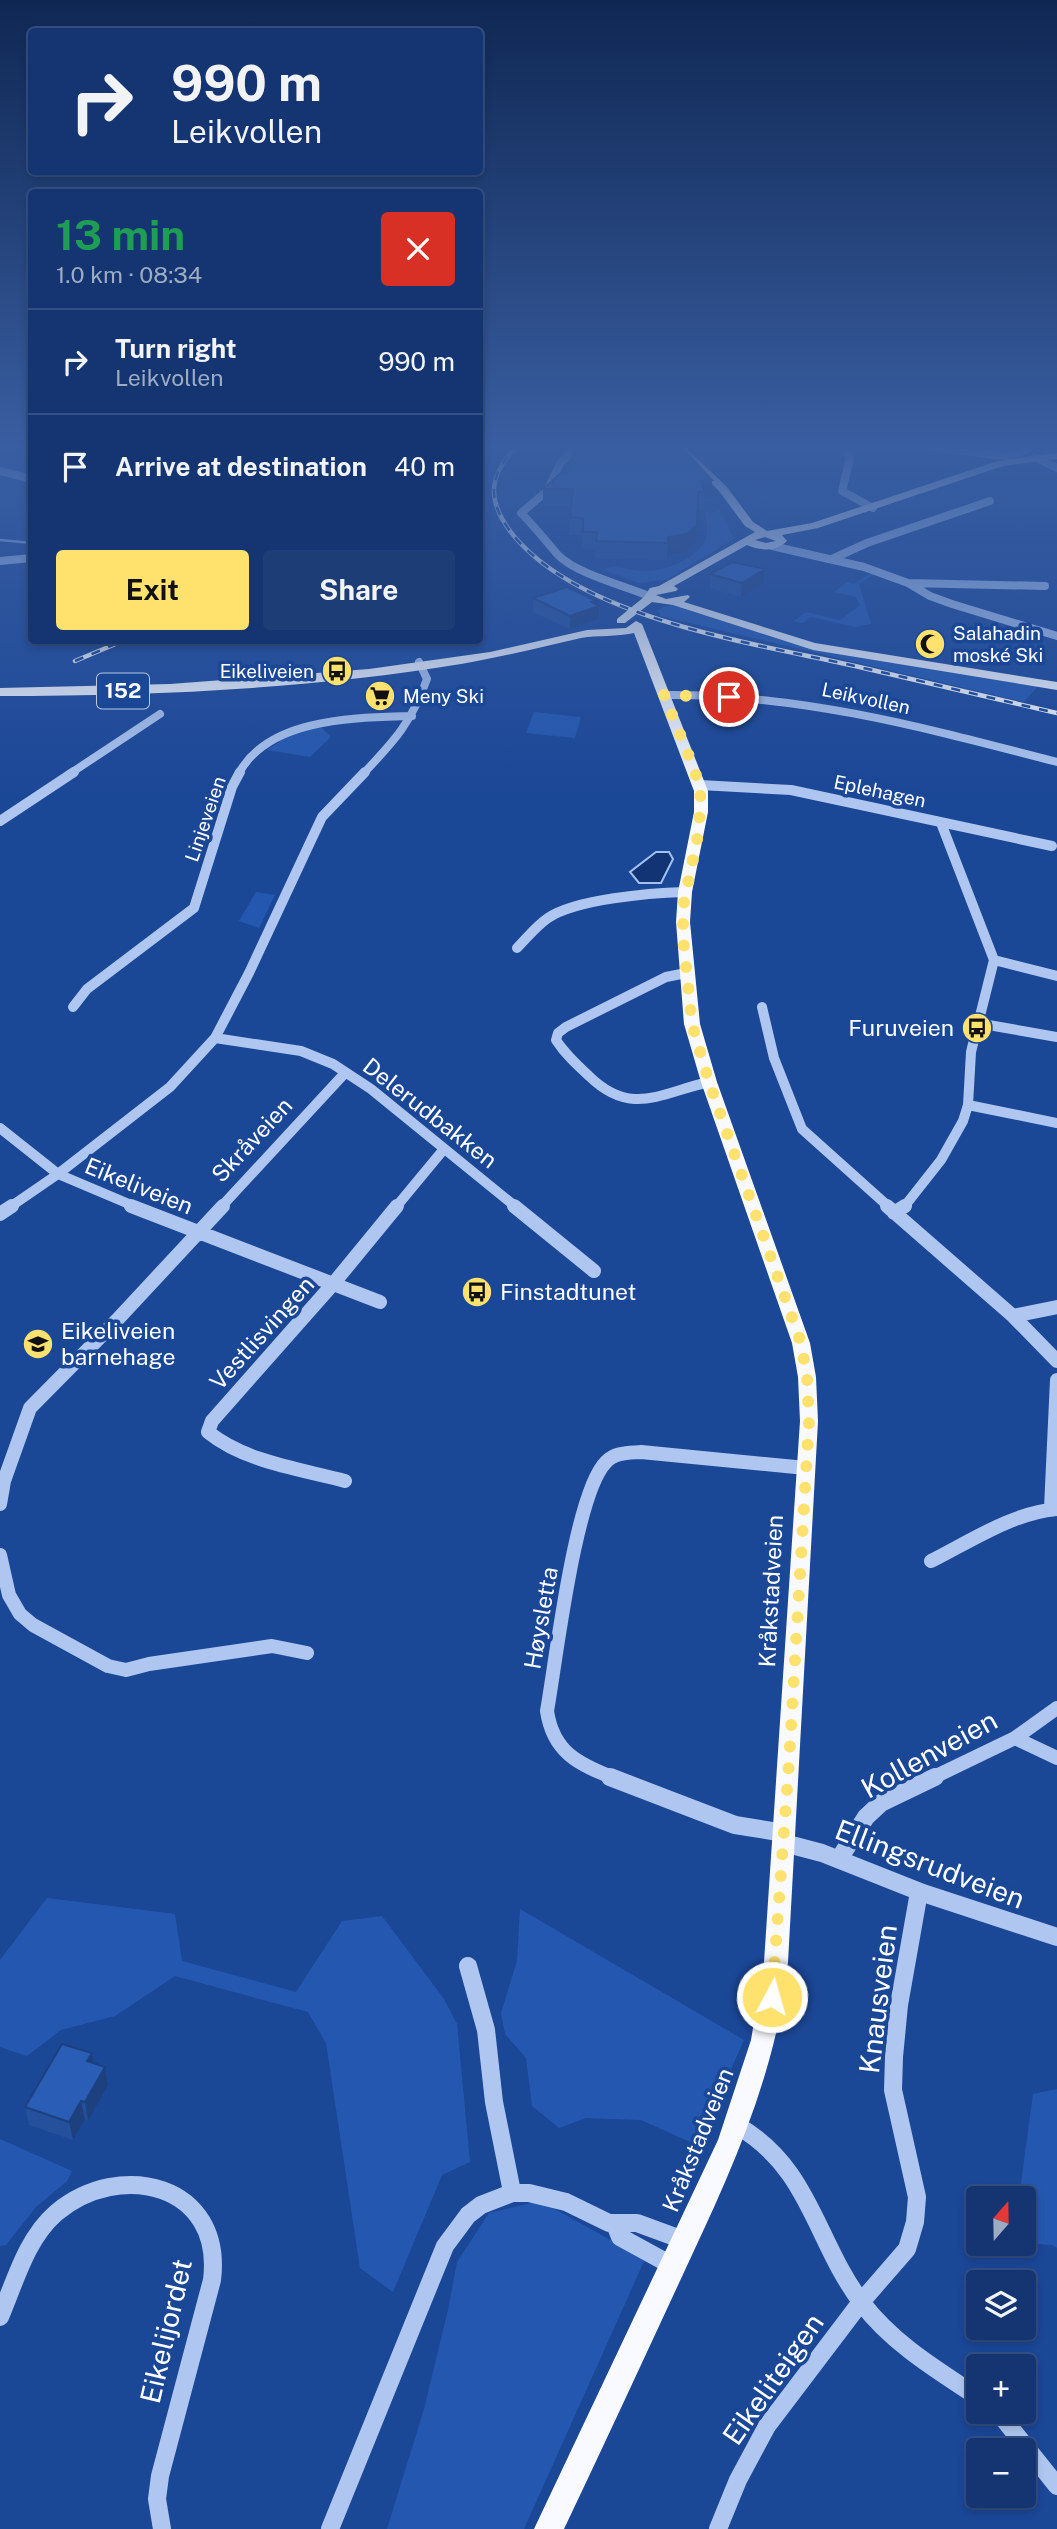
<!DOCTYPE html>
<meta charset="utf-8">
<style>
body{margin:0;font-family:"Public Sans",sans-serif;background:#1d3d76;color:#f1f3f6;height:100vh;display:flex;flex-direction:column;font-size:26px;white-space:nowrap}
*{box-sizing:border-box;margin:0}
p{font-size:23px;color:#9dabc3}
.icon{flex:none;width:38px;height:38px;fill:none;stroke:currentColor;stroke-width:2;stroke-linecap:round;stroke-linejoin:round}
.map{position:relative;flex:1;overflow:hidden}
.drawer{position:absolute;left:28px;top:189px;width:455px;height:455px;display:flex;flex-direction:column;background:#143571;border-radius:7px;box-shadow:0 4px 10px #0003,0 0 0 2px #335084}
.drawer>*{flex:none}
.hud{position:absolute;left:28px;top:28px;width:455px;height:147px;border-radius:7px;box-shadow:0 4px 10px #0003,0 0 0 2px #335084;background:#143571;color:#f1f3f6;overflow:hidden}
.needle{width:46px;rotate:20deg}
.controls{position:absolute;left:966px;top:2186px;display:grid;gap:14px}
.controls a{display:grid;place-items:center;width:70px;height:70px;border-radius:7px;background:#143571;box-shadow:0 4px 10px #0003,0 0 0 2px #335084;font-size:35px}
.pin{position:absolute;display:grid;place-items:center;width:60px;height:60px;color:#fff;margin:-30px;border:4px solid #fff;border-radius:50%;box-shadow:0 2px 7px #0007}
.me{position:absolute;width:77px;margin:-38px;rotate:6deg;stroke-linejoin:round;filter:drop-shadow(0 0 5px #0008)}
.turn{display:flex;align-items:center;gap:24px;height:147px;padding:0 28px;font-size:32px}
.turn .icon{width:91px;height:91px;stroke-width:2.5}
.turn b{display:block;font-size:49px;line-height:60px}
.round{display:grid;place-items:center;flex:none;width:74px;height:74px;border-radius:7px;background:#1d3d76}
.head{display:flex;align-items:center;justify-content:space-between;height:119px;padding:0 28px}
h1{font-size:42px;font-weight:700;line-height:52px;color:#1e9e55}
.primary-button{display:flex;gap:14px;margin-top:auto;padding:14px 28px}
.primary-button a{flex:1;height:80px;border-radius:7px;background:#ffe16e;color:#111;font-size:28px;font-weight:700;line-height:80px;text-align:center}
.primary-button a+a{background:#1d3d76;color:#f1f3f6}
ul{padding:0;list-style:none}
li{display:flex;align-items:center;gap:21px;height:105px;padding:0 28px;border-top:2px solid #335084}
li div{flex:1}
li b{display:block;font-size:26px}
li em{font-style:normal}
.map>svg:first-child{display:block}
.green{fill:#2458b0}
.water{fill:#123475;stroke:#a2c1f2;stroke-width:2}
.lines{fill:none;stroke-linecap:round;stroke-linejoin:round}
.stream{stroke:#a2c1f2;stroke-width:2.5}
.minor-far3{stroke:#afc7f0;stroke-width:8}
.minor-far2{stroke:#afc7f0;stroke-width:10}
.minor-far1{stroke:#afc7f0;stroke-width:14}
.minor{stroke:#afc7f0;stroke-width:18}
.major{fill:#f8faff;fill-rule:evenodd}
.rail-casing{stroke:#fff;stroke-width:4.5}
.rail{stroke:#1b4797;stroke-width:2.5;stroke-dasharray:9;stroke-linecap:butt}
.wall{fill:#24509c}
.shaded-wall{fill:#1d417f}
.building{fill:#2a5db5;stroke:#1d417f;stroke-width:2}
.route{stroke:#ffe16e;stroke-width:12;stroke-dasharray:0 21.6}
.labels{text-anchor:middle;stroke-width:7;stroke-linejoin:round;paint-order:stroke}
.far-poi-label{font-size:19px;fill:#fff;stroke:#1b4797;text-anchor:start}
.far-street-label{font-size:19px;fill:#fff;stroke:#1b4797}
.shield{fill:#1b4797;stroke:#bbc8e0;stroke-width:2}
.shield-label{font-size:21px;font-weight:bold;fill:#fff}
.poi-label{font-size:23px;fill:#fff;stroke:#1b4797;text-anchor:start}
.street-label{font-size:23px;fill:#fff;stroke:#1b4797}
.near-street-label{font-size:28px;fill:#fff;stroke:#1b4797}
</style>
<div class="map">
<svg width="1057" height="2529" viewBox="0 0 1057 2529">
<rect width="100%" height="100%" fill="#1b4797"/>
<path class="green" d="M719,509L734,539L666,580L638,583L603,570C613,563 632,571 645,571C666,571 697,559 706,539C709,531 706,520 705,511L712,513Z
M818,559L877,572L859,584L871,624L855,627L811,617L802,623L794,621L806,612L840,620L860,605L856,597L834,592L847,582L854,584L871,573Z
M682,604L791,641L1041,683L1024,702L660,616L659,612H656L663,607Z
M534,712L581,717L575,738L526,733Z
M320,726L331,737L310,757L267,750L289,735Z
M256,892L275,895L259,928L239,921Z
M47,1898L175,1914L182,1961L296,1992L342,1921L382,1916L444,1999L457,2024L470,2162L442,2175L393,2292L360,2268L326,2043L308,2012L175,1976L115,2016L61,2030L27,2056L0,2047V1960Z
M520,1909L744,2040L697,2145L641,2120L586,2118L559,2128L532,2106L526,2058L505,2034L501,2013L517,1961Z
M1057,2089V2248L1052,2245L1024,2243V2198H1019L1033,2094Z
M0,2139L72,2171L67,2181L36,2207L6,2245L0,2246Z
M540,2201L645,2259L524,2529H387L424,2409L448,2310L457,2262L489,2213Z"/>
<path class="water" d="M656,852H669L673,859L661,883H639L630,872Z"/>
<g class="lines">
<path class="stream" d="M0,540L32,543"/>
<path class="minor-far3" d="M581,443L561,462L547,491L521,513C534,526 546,541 558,555C575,573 625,586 649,596
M849,443L845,451L850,458L842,491L873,508
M911,443L1000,456
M1006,457L1026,450L1035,443
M1035,457L1057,468
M0,471L32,479
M772,546L864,567L908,583L930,596L952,604L1057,636
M834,558L867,543L990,501
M0,561L32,558
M908,583L1045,586
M665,695C802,694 926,728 1057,762
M71,773L160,714
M239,773C270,717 357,718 412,716
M364,773C395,740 411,723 427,679L419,662"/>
<path class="minor-far2" d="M700,785L791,790L1052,846
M0,821L74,772
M517,948C527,938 536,926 548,918C576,899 650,893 685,892
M994,960L1057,976
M686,973L666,977L566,1027L558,1033L556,1040C565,1054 577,1065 589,1076C631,1117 660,1093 709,1082
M73,1007L87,989L194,908L232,787L240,772
M762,1007L774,1058L802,1129L889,1207
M977,1023L1057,1037
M215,1038L301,1051L333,1064L371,1089L516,1207
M968,1105L1057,1123
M0,1128L58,1174L10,1207
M136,1207L58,1174L170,1087L215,1038L249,973L322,817L365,772
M221,1207L345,1073
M396,1207L444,1149
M904,1207L941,1160L963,1121L968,1105L971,1052L994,960L941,823"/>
<path class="minor-far1" d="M131,1206L380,1302
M514,1206L594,1271
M887,1206L1013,1316L1057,1361
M894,1213L905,1206
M0,1214L12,1206
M1013,1316L1057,1307
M345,1481C300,1469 245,1462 208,1432L212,1421L333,1284L397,1206
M0,1504L4,1481L30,1408L117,1320L223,1206
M1051,1508L1057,1380
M0,1555L9,1595L20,1614L33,1625L108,1666L126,1670L149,1664L272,1646L307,1653
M931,1561C971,1541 1012,1513 1057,1509
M1015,1738L1057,1758
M614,1778C578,1764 553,1752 547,1711C556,1661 575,1493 606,1462C615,1452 629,1453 641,1452L806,1468
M932,1778L1015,1738L1057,1708"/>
<path class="minor" d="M610,1777L735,1825L784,1833
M784,1843L822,1853L923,1893L1057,1937
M839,1859L866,1817L881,1803L935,1777
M468,1966L486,2030L494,2102L512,2192
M738,2126C811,2169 815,2241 862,2303C892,2343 937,2370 978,2397
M615,2224L620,2237L673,2266
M0,2317C15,2282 26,2239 56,2213C120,2159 224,2184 212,2280L160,2476L157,2499L162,2529
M998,2412L1057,2486
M330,2529L445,2246L468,2215L481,2205L512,2193H529L566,2202L609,2223H637L686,2241
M718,2529L738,2480L767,2426L861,2302L907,2249L915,2222L917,2197L893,2090L894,2057L899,2005L919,1892"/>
<path class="major" d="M671,443H681L727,487L753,522L767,531L812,523L998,461L1057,453V459L1003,466L818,528L782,535L787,541C776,552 761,551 747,545L674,586L678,589L676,591L656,595L666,599L688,595L690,597L684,602L815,643L1057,682V690L813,650L673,605L652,602L625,623H617V619L644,597L650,588L659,586L755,532L745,526L719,491ZM765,537L776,541L766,543L755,540Z
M636,621L642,624L708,791V812L692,892L690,922L700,1024L717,1082L810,1343L816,1377L818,1421L788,1962C776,2078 728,2178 679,2283C641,2365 603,2447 564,2529H534L718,2140L751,2040L764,1962L800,1421L798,1377L792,1343L701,1082L684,1024L676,922L678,892L694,812V791L634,633C616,637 598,635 581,638C541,647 502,657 461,664C310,689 153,696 0,696V688L170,684L369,669L490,652L587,630L626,628Z"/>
<g class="rail-casing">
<path id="rail" d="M520,443C490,472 485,497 510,531C576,618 753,643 855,666C922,681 990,698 1057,713
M480,448L488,443
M75,661L125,640"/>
</g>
<use href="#rail" class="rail"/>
</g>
<path class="wall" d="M677,443L712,497H704V509H698L696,543L686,552L667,555V560L595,559V550L582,549V535H569L571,506H543V489L567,473Z
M765,569L764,583L741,597L710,588V574Z
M533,598L597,604L599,606V619L570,629L533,612Z
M93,2063L105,2067L108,2085L88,2121L85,2119L73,2140L29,2125L25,2107Z"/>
<path class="shaded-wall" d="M0,443H31L32,446L0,451Z
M712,480V497H704L705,492L701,481Z
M697,525L696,543L686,552L667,555L668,537Z
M765,569L764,583L741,597L742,583Z
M597,601V607L599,606V619L570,629V616L592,602Z
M92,2053L95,2072L87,2061Z
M105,2067L108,2085L88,2121L85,2102Z
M81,2101L85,2119L73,2140L69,2122Z"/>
<path class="building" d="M581,443H677L712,480L701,481L705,492H698L697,525L687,534L668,537V543L596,541L597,532H583V518L570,517L573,489H543L561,473H567L576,447Z
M732,562L765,569L742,583L710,574Z
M567,587L597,601L592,602L599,606L570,616L533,598Z
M62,2044L92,2053L87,2061L105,2067L85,2102L81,2101L69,2122L25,2107Z"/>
<linearGradient id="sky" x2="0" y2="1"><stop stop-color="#0f2753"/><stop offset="0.56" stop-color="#395ea1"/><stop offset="1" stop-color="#395ea1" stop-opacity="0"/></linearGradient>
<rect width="1057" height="797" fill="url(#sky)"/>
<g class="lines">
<path class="route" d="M729,697L664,695L695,771L701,799L698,835L683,907V937L692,1024L709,1082L801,1343L807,1377L809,1421L789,1762L772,1997"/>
</g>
<defs>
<g id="mosque-disc" transform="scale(1.575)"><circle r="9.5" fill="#ffe16e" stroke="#1b4797"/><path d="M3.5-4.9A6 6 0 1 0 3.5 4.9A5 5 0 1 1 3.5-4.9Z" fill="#111"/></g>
<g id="bus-disc" transform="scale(1.575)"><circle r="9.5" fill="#ffe16e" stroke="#1b4797"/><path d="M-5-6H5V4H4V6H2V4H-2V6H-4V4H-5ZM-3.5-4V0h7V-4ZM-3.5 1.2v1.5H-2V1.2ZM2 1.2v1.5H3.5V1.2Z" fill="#111"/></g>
<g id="supermarket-disc" transform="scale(1.575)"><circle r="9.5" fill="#ffe16e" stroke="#1b4797"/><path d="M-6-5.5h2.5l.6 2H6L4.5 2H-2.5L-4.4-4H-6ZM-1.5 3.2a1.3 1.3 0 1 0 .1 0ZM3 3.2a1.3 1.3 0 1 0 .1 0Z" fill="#111"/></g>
<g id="school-disc" transform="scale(1.575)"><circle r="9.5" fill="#ffe16e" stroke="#1b4797"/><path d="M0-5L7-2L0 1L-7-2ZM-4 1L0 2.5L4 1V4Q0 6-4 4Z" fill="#111"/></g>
</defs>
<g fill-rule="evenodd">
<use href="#mosque-disc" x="930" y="644"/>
<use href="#bus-disc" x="337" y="671"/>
<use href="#supermarket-disc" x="380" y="696"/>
<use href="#bus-disc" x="977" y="1028"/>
<use href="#bus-disc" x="477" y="1292"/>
<use href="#school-disc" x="38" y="1344"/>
</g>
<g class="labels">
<g class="far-poi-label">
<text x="953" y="640">Salahadin<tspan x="953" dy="22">moské Ski</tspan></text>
<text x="314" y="678" text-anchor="end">Eikeliveien</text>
<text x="403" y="703">Meny Ski</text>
</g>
<g class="far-street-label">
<text transform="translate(866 698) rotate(12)" y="7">Leikvollen</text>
<text transform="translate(880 791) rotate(12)" y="7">Eplehagen</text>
<text transform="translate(205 819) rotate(-71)" y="7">Linjeveien</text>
</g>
<rect class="shield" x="97" y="673.5" width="52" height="35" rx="5"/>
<g class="shield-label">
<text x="123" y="698">152</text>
</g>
<g class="poi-label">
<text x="954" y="1036" text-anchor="end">Furuveien</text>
<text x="500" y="1300">Finstadtunet</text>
<text x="61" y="1339">Eikeliveien<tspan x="61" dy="26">barnehage</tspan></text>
</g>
<g class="street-label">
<text transform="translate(430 1113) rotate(38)" y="8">Delerudbakken</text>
<text transform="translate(252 1140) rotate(-47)" y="8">Skråveien</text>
<text transform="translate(139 1186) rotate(22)" y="8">Eikeliveien</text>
<text transform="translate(262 1333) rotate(-48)" y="8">Vestlisvingen</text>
<text transform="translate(771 1591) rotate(-87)" y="8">Kråkstadveien</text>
<text transform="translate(541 1618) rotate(-80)" y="8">Høysletta</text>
<text transform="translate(698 2140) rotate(-68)" y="8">Kråkstadveien</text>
</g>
<g class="near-street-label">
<text transform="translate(929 1754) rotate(-29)" y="10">Kollenveien</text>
<text transform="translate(930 1864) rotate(21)" y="10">Ellingsrudveien</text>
<text transform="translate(878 1999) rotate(-83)" y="10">Knausveien</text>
<text transform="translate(166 2331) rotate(-77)" y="10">Eikelijordet</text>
<text transform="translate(773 2379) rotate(-55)" y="10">Eikeliteigen</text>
</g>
</g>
</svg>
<div class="controls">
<a><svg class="needle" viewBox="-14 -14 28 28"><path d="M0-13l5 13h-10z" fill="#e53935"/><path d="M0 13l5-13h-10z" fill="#9dabc3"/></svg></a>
<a><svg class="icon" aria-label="layers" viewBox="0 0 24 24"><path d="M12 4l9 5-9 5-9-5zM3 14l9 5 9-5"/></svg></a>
<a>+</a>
<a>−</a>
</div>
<div class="pin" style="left:729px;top:697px;background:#d93025"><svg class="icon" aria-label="arrive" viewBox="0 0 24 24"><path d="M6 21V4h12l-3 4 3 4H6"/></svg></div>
<svg class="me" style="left:772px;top:1997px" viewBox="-20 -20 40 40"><circle r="17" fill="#ffe16e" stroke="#fff" stroke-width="3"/><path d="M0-11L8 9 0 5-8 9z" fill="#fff"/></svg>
<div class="hud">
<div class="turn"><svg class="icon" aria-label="right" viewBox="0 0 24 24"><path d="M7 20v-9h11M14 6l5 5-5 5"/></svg><div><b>990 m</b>Leikvollen</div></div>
</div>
<section class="drawer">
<div class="head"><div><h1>13 min</h1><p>1.0 km · 08:34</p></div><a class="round" style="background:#d93025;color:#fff"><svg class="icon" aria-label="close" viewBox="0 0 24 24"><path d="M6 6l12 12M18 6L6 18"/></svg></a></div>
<ul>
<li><svg class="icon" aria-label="right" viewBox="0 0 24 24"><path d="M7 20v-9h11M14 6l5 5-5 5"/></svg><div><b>Turn right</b><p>Leikvollen</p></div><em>990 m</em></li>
<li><svg class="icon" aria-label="arrive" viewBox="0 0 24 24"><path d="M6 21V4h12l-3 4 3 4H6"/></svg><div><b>Arrive at destination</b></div><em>40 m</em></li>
</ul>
<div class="primary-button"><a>Exit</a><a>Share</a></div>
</section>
</div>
